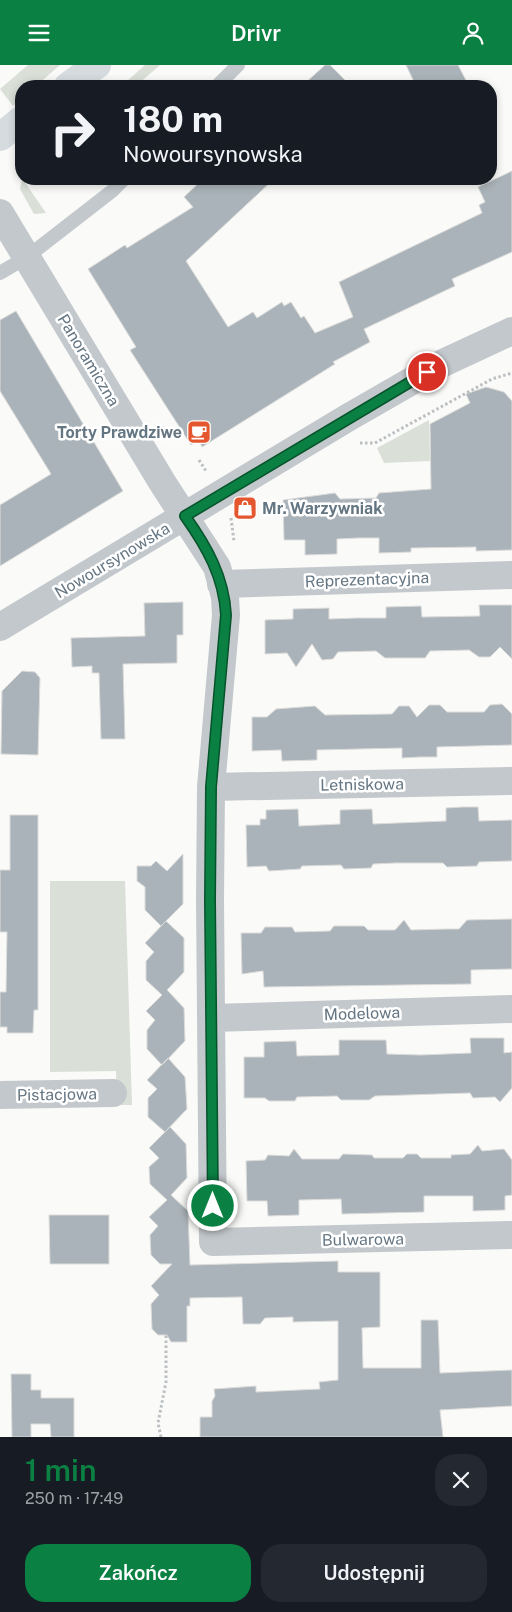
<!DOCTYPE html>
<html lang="pl">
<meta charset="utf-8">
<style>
body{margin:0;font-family:"Public Sans",sans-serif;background:#242831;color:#f1f3f6;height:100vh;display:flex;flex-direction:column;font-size:19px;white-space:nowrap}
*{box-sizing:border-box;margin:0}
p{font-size:16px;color:#9ea1a6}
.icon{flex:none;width:28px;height:28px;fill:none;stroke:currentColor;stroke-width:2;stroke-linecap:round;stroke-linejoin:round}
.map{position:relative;height:1372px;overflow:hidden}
.details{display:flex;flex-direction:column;background:#171b24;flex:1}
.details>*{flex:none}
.top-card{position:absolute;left:15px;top:15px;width:482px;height:105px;border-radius:20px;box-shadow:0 2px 8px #0003;background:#171b24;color:#f1f3f6;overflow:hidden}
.pin{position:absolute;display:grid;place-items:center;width:42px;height:42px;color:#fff;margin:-21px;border:2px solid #fff;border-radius:50%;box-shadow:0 1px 5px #0007}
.me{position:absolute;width:55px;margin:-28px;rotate:0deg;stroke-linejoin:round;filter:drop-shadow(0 0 4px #0008)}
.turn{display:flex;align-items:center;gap:18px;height:105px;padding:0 25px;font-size:22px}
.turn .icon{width:65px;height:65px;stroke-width:2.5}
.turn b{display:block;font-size:35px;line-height:42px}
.round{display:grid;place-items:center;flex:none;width:52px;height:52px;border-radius:20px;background:#242831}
.summary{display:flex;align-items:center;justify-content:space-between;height:85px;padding:0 25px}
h1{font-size:30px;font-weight:600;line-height:38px;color:#0b8043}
.cta{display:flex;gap:10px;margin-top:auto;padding:10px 25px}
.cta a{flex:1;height:58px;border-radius:20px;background:#0b8043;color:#fff;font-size:20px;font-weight:600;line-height:58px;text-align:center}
.cta a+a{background:#242831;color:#f1f3f6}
header{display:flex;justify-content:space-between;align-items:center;height:65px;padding:0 25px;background:#0b8043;color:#fff;font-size:22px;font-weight:600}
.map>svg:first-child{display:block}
.green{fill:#dadfd7}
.building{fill:#aab3b9;stroke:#dcdcda}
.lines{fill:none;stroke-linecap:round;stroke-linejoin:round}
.path{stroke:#bbbfc2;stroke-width:3;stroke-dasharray:2.5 2.5;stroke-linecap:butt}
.lane{stroke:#c3c8cc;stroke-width:14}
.street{stroke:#c3c8cc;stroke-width:28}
.secondary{stroke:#d6dbdf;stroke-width:28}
.route-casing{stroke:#07532c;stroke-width:12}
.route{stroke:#0b8043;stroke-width:9}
.labels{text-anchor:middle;stroke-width:5;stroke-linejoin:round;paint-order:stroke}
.street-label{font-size:16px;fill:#657683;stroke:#fff}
.poi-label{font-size:16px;font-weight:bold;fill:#657683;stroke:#fff;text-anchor:end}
</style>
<header><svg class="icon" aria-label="menu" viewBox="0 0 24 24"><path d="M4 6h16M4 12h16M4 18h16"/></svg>Drivr<svg class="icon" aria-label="person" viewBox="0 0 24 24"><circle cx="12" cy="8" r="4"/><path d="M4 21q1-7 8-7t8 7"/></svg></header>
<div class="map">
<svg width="512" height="1372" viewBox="0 0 512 1372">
<rect width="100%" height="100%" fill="#fafaf8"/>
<path class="green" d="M28,0H60L36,21H21V34L13,41L0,24Z
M145,0H160L136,21H126L129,19L127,16Z
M22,114H26L24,116L46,148L34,149L20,124Z
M429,355L430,396L384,398L377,383Z
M50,816H125L132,1040H117L116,1006L50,1007Z"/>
<path class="building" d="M325,0H330L351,21H302Z
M406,0H458L469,21H416Z
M512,106V187L452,214L455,221L364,264L370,277L333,297L335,299L202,382L199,375L191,380L130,285L136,282L88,204L125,180L127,183L193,142L184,132L203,114H274L186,196L228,262L253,247L257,253L282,237L284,241L291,237L301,253L304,251L315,268L353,252L339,217L482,148L479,140L485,137L478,122Z
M16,246L123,426L0,501V440L51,409L0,326V255Z
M486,322L504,327L512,336V485L476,486V482L411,483V487L379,488V473H358L337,474V489L305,490V475H284L283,435L335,428L340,434L376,433L379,428L431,424L430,359L470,338L466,329Z
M183,537V570H177V598L123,599L125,674H101L99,608H92V601L72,602L71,573L145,571L144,538Z
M479,540H512V594L500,582L490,592H479L469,585L430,586L425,593H385L376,586L338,587L333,594L322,595L312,579L296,602L287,588L265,589V555L293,554V544L329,543V554L357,553H386V542L421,541L422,552L480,551Z
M22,606L35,607L40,613L38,690L1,689L2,626Z
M502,639L512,649V680L437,682V692H420L402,693V683L317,685V695L282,696L281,685L252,686V652H267L276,644L315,641L325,650L392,649L399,641H409L417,652L429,640H440L447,647H484L490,640Z
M462,742H478L479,756L512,755V796L479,797L477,801L447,802L443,798H395L373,799L371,803L344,804L341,800L302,801L300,804L269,806L266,801L247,802L246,760H260V754H266V745L298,744L299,761L340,759V745L372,744L373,759L446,756V743Z
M10,750H38V945H34L33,968H7V962H0V927H6L7,867H0V805H10Z
M183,789V839L161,861L145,845V822L137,816V801H151L156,796L167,806Z
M512,854V904L471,905V919L264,922L263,906L242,909L241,868H261L265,862H292L295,867L330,866L334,861H364L368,865H395L404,855L411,865L447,864H459L467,855Z
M166,856L184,873V907L167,925L184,943L185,976L162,1000L147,984V965L155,955L146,946L162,930L146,915V896L154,887L145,878Z
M470,973H504V988L512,987V1023L500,1037L495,1032L473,1033L470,1028L375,1031L369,1035H341L337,1031L297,1032L295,1036H269L265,1033H244V992H264V977L296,976L297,991L339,990V975H386L387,989L421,990L471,988Z
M168,993L185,1012L187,1044L165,1067L148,1052V1033L157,1024L147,1015Z
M170,1062L186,1079L187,1113L171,1130L188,1146L190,1200L338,1196V1207H380V1262L362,1263L363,1303H421V1255H438L440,1308L512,1305V1341L440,1345L443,1372H200V1352H212V1336L215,1331L214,1324L256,1321V1327L320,1324L319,1317L338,1315V1256L293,1257V1252L265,1253L260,1259H243L242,1232L190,1233V1241H187V1277H171L167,1270H158L152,1264L151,1239L159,1230L151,1221L172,1199H160L151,1190L150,1170L158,1161L149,1152L167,1135L150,1119L149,1102L159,1093L149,1083Z
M478,1080L482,1086L504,1084L512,1095V1130L505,1131V1145L473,1146V1131H424V1147L342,1149L341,1134L299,1135V1150L268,1151L267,1136H247L246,1096L265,1095L268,1090L289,1091L294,1084L302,1094H339L343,1089L372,1090L374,1093H403L407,1089H417L421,1093H451V1090L470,1089Z
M49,1150H109V1199H50Z
M11,1309H31V1325H41V1333H74V1372H51L50,1359H31V1372H12Z"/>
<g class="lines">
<path class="path" d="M360,378H375L492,314L512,308
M199,395L206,406
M231,453L234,476
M161,1372L158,1358L166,1317V1270"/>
<path class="lane" d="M217,21L238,0
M0,208L27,192L112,126L124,114"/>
<path class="street" d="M0,148L162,417L217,502L225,532L226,550L211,722L210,835L213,1177L512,1170
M221,519L512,510
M0,562L349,352L443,298L512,266
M211,722L512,716
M211,953L512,944
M0,1030L113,1028"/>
<path class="secondary" d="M68,21L97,0
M0,72L21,55"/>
</g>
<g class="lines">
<g class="route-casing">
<path id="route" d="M213,1141L210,835L211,722L226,550C224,512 207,482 185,451L427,307"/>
</g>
<use href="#route" class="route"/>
</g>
<defs>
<g id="cafe-square" transform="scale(1.25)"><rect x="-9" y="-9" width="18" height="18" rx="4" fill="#e4572e" stroke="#fff"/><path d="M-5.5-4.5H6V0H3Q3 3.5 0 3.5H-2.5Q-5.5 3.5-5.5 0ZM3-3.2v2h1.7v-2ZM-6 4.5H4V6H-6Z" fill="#fff"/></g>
<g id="shop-square" transform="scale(1.25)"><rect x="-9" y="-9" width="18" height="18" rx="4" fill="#e4572e" stroke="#fff"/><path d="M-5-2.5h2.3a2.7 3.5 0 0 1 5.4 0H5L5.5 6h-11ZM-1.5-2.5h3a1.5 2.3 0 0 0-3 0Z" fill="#fff"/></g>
</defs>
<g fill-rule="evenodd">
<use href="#cafe-square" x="199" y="367"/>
<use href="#shop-square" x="245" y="443"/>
</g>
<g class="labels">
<g class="street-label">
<text transform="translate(89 295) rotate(59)" y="6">Panoramiczna</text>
<text transform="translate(112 495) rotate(-31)" y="6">Nowoursynowska</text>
<text transform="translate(367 514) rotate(-2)" y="6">Reprezentacyjna</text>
<text transform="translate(362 719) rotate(-1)" y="6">Letniskowa</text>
<text transform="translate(362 948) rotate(-2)" y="6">Modelowa</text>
<text transform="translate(57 1029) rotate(-1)" y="6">Pistacjowa</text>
<text transform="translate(363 1174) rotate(-1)" y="6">Bulwarowa</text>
</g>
<g class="poi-label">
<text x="182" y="373">Torty Prawdziwe</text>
<text x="262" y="449" text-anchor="start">Mr. Warzywniak</text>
</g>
</g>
</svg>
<div class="pin" style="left:427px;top:307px;background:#d93025"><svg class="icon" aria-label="arrive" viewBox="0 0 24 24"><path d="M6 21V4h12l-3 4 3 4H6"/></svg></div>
<svg class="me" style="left:213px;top:1141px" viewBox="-20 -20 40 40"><circle r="17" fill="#0b8043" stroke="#fff" stroke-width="3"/><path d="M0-11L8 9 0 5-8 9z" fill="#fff"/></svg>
<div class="top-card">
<div class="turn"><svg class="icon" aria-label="right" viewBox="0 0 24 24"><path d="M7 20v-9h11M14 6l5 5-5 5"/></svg><div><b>180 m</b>Nowoursynowska</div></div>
</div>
</div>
<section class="details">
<div class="summary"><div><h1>1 min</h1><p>250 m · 17:49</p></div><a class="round"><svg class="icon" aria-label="close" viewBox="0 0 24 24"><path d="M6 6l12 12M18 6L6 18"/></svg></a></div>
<div class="cta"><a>Zakończ</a><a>Udostępnij</a></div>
</section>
